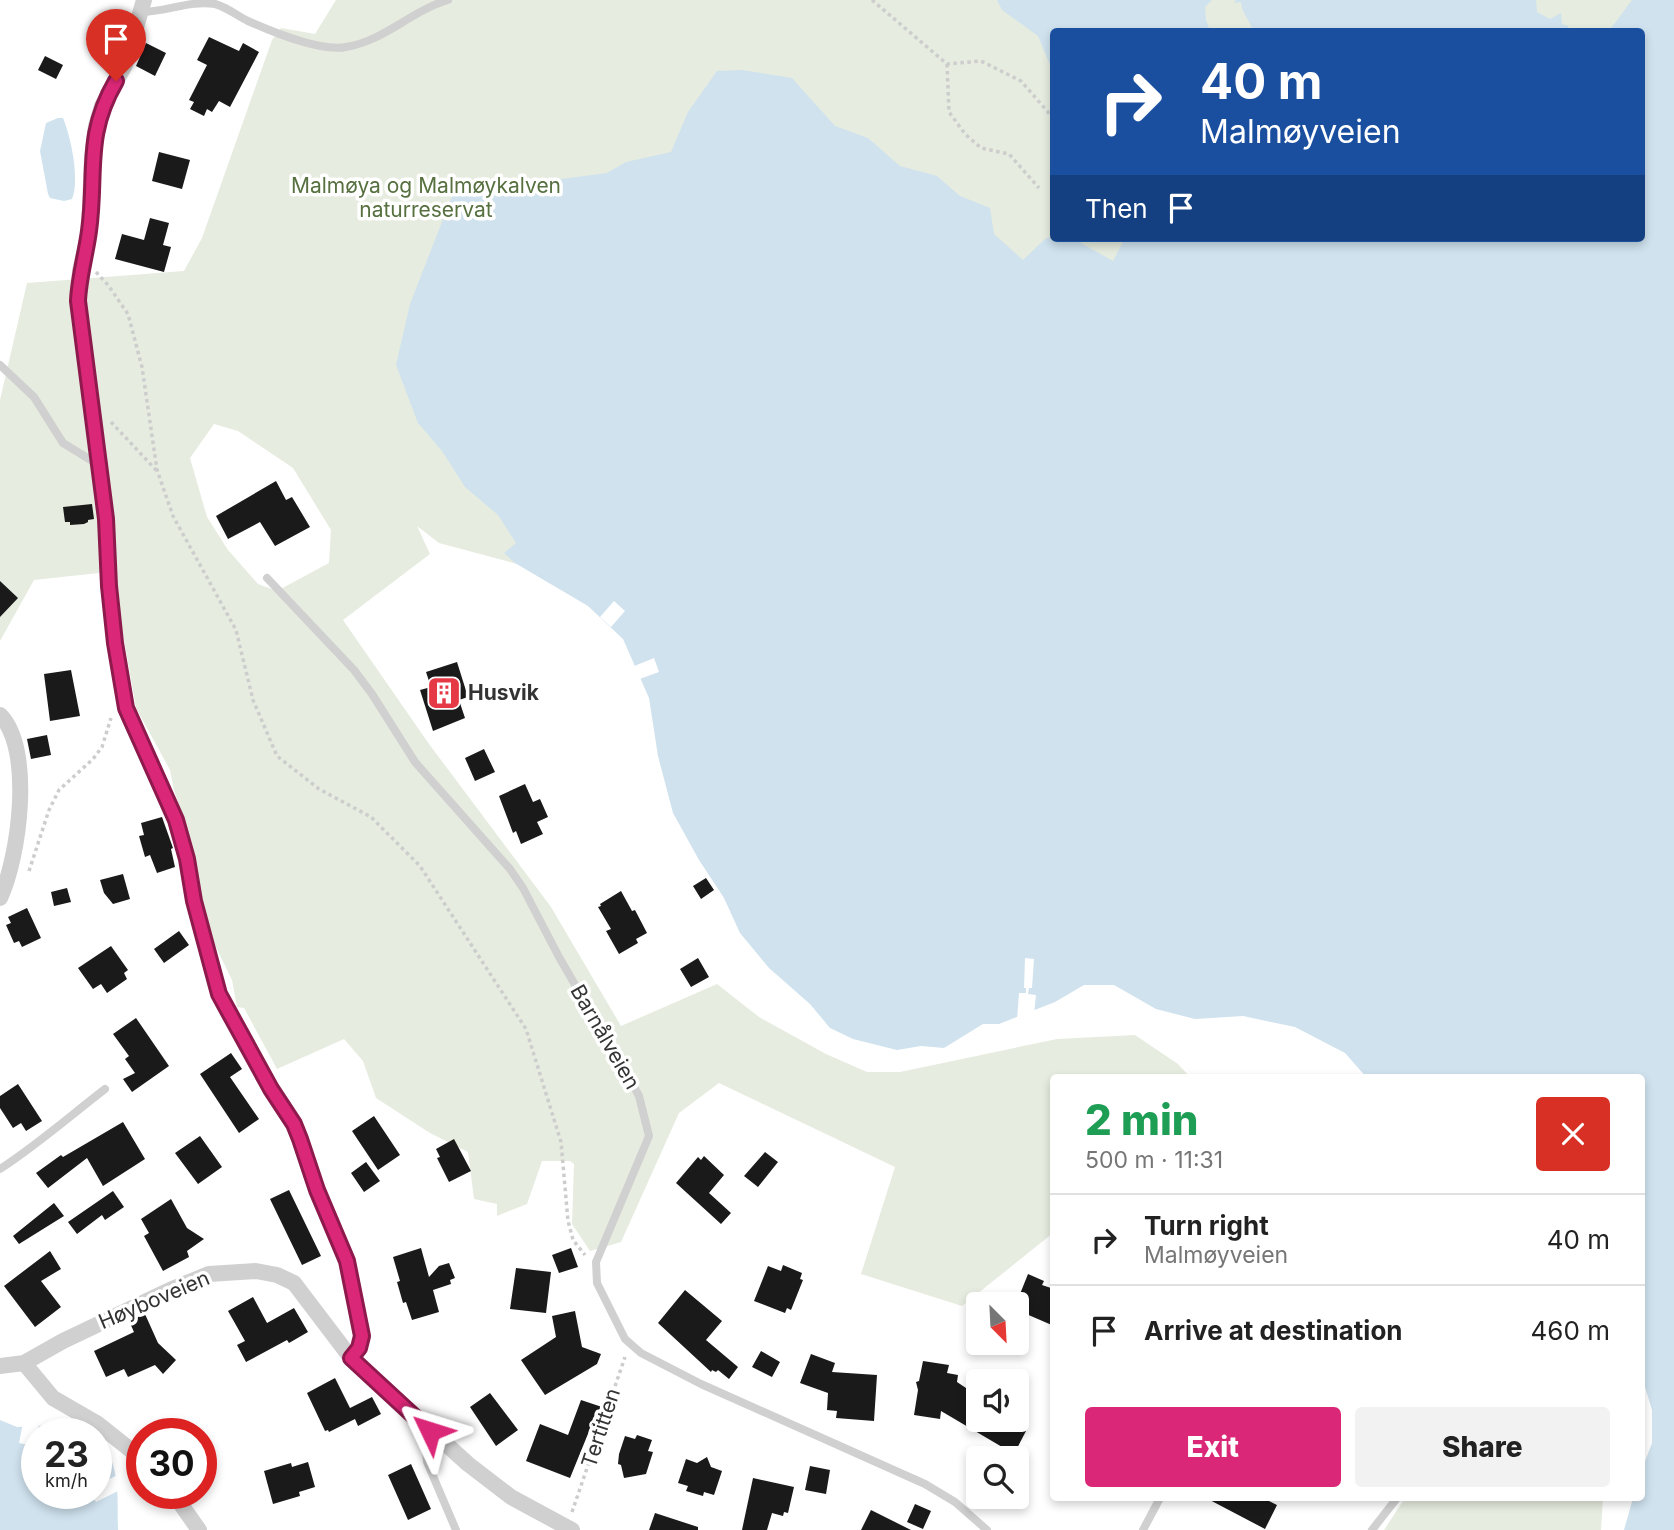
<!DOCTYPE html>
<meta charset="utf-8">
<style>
body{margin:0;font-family:Inter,sans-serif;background:#f2f2f2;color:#222;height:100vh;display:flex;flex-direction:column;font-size:26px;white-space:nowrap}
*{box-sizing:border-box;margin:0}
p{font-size:23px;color:#767676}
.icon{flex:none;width:38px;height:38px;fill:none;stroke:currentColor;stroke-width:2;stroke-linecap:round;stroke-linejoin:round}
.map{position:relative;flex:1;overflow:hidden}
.sheet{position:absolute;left:1050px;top:1074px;width:595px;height:427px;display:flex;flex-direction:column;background:#fff;border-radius:7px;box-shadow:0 4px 10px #0003}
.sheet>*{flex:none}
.banner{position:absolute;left:1050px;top:28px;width:595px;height:214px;border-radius:7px;box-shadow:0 4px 10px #0003;background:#1a4fa0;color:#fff;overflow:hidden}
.needle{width:46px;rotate:156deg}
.buttons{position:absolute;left:966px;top:1292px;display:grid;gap:14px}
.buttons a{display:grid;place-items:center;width:63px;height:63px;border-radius:7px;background:#fff;box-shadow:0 4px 10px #0003;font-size:35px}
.speed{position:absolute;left:21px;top:1418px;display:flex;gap:14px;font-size:35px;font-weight:700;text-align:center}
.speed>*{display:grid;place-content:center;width:91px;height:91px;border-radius:50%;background:#fff;box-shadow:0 4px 10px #0003;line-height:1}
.speed small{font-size:18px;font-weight:400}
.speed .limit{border:10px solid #d22;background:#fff;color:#111}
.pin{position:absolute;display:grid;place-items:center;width:60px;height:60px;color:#fff;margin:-72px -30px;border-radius:50% 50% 50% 0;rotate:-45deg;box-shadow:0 0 7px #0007}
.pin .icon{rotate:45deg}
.me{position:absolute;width:77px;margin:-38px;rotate:311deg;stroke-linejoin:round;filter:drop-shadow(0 0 5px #0008)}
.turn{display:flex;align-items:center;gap:24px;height:147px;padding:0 35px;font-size:32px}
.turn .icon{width:91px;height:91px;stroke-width:2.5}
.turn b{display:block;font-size:49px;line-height:60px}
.then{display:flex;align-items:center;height:66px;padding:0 35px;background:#0003;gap:14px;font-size:26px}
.round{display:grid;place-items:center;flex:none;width:74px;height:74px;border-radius:7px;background:#f2f2f2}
.headline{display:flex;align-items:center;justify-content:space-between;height:119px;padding:0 35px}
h1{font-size:42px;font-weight:800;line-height:52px;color:#1e9e55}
.cta{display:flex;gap:14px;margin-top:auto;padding:14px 35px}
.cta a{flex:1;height:80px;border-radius:7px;background:#db2777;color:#fff;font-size:28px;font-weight:800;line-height:80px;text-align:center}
.cta a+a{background:#f2f2f2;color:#222}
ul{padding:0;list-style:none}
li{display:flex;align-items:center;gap:21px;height:91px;padding:0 35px;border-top:2px solid #e0e0e0}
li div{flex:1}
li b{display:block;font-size:26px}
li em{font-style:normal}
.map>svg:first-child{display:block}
.green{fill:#e6ecdf;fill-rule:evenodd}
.water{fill:#cfe2ee}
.pier{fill:#fff}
.building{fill:#1a1a1a}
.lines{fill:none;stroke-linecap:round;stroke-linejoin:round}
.path{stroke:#cdcdcd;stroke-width:3.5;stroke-dasharray:3.5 3.5;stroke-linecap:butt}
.service{stroke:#d0d0d0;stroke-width:8}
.minor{stroke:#d0d0d0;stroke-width:16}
.route-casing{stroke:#8e194d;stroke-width:18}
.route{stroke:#db2777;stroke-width:12}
.labels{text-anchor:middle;stroke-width:7;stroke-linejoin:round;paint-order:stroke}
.park-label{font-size:21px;fill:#56703f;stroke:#fff}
.poi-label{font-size:21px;font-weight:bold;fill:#333;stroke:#fff;text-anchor:start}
.street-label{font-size:21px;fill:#333;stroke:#fff}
</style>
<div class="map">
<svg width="1674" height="1530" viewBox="0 0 1674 1530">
<rect width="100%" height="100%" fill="#fff"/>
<path class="green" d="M336,0H1674V171L1642,32H1054V238H1582L517,564L439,543L417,526L430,554L343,620L429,744L551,907L621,1026L717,984L759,1017L826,1054L867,1072H900L1057,1039L1135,1035L1178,1064L1191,1078H1054L1053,1233L962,1306L861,1274L895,1167L719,1083L679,1113L621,1242L590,1251L572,1224L574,1164L570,1161H542L527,1204L497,1216V1204L474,1199L468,1152L430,1133L376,1098L363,1061L344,1039L277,1069L244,1008L237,1007L232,980L210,935L201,900L191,842L174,790L170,770L136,708L120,617L117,571L34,580L0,641V400L27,283L184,271L202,238L272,40L281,28L315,34ZM214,424L238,431L293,468L331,530L329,563L277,591L258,584L228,550L207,517L190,458Z
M1405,1498H1603L1601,1530H1384Z"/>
<path class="water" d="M997,0H1212L1205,7L1206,20L1210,31L1054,32L1053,72L1038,36L1002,10Z
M1236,0H1536L1537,12L1550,19L1561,13L1562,24L1568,26L1569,31H1249L1252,28C1248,18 1241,11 1241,2L1234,3Z
M1632,0H1674V1530H1624L1633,1498H1642V1469L1652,1443V1410L1642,1377V1078H1367L1345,1053L1295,1027L1243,1016L1195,1019L1156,1009L1114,985H1084L1055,1002L999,1024H983L944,1048L921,1046L897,1050L853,1039L830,1028L810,1004L769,968L740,933L724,898L699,860L673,813L658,756L649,698L623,639L588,606L515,563L504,553L516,543L498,515L465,487L442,451L418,423L396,365L410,304L458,181L554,180L607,173L626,162L671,152L688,112L717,71L742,70L792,78L835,126L868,138L900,166L937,176L960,196L990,208L994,234L1023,260L1045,239L1053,236L1054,238H1072L1113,261L1125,238H1642V32L1609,31Z
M58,118H63C71,137 80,180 72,199L64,201L50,198L48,194L40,151L46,123Z
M0,1420L17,1427L52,1425L82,1433H37V1493H96V1439C122,1459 117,1500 118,1530H0Z"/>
<path class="pier" d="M614,601L625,611L611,627L600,617Z
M654,658L659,672L637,680L632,667Z
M1025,958L1034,959L1032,988H1029L1028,994L1036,995L1034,1014L1017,1020L1019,993H1026V988H1024Z
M33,1422L39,1424L34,1446L19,1443L23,1423Z
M118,1475L120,1490L96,1502L89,1493H96V1485Z"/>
<path class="building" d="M209,37L239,51L243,43L259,52L230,107L219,101L212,112L207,109L204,116L190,109L194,102L189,100L207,65L197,60Z
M146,43L166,53L155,76L136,66Z
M45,56L63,65L56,79L38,70Z
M159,152L190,160L182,189L152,181Z
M150,218L169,223L163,245L171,247L164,272L115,259L122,234L144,240Z
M276,481L286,500L292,497L310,527L275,546L260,522L228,539L216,516Z
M92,504L94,519L88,520V522L84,524L70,525V522H65L63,507Z
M0,581L18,598L0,617Z
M457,662L468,697L459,700L465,718L433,731L420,690L431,687L426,672Z
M71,670L80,716L50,721L44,674Z
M47,735L51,755L31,759L27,739Z
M484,749L495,772L475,781L465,758Z
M525,784L533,802L540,799L548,817L537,822L543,834L521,844L516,831L513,833L499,796Z
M162,817L173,848L171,849L175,867L157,873L150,855L145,857L139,836L144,835L141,823Z
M123,874L130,899L113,904L104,893L100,880Z
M706,878L714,890L701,899L693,886Z
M67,888L71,902L54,906L51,892Z
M621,891L632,911L635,910L647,933L636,939L638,943L619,954L606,931L611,929L598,907L601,906L600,904Z
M27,908L41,938L22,947L19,941L14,943L6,925L11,923L8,917Z
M179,931L189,945L164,963L154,949Z
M111,946L128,970L124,973L127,979L107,993L101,984L93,989L78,968Z
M698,958L709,977L691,987L680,969Z
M136,1018L169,1066L132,1092L123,1079L135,1073L125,1059L129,1056L113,1034Z
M231,1053L242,1069L230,1077L259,1119L239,1133L200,1074Z
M18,1084L42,1121L26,1131L21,1123L13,1128L0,1108V1096Z
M374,1116L400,1155L378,1170L352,1131Z
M123,1122L145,1159L103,1186L87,1158L48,1188L36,1173L61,1155L63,1157Z
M200,1136L222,1167L198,1184L175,1153Z
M454,1139L471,1171L449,1182L437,1158L440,1157L436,1149Z
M765,1152L778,1162L758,1187L744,1176Z
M704,1156L724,1175L709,1193L731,1213L721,1224L676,1183L698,1157L701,1160Z
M366,1162L380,1181L364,1192L351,1173Z
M289,1190L321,1256L302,1265L270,1199Z
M113,1191L124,1207L105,1220L102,1215L77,1234L68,1222Z
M171,1199L187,1228L204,1239L187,1251L189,1257L163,1271L144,1236L149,1233L141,1219Z
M54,1203L64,1216L19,1244L13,1236Z
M421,1248L429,1277L439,1266L449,1263L455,1278L450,1280L451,1284L433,1290L439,1312L412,1320L406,1302L403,1303L397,1282L400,1281L393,1257Z
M571,1248L578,1267L559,1273L552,1255Z
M50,1251L61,1269L41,1281L61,1307L35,1327L4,1286Z
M783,1265L802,1273L800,1279L803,1280L791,1310L787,1308L785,1313L754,1301L768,1266L781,1271Z
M516,1268L551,1272L546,1313L510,1309Z
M1028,1274L1044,1281L1042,1285L1054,1289V1326L1017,1310L1023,1295L1020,1294Z
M685,1290L722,1321L706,1340L738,1367L729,1379L718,1370L716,1372L712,1370L711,1372L658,1323Z
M253,1297L267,1323L294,1308L308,1332L289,1343L287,1340L246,1362L237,1345L245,1341L228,1311Z
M575,1311L582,1347L601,1354L597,1364L545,1395L521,1360L556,1337L552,1316Z
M145,1314L158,1343L176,1360L163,1374L155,1365L128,1377L124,1369L106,1377L94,1351L134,1332L129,1321Z
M761,1351L780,1362L772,1377L752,1367Z
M811,1354L835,1363L832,1372L877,1375L874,1421L836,1418L837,1411L827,1410L828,1393L800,1383Z
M923,1361L949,1365L947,1373L958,1375L957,1382L978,1396V1419H1002L1026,1431L1014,1454L941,1411L940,1419L914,1415L918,1390L916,1382L919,1381Z
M335,1378L350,1408L372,1397L381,1414L358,1426L355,1419L329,1432L328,1430L325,1431L307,1393Z
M490,1393L518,1430L496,1446L470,1407Z
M581,1400L605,1408L598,1426L592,1424L570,1478L526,1461L540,1424L568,1435Z
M637,1435L652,1440L648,1451L653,1452L646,1474L624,1478L621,1465L618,1464L619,1454L625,1436L635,1439Z
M707,1457L711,1467L722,1471L714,1495L704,1492L703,1496L686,1491L688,1486L678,1483L686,1459L697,1463Z
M308,1462L315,1487L299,1492L300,1496L273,1504L264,1471L291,1463L292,1467Z
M411,1464L431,1509L408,1520L388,1475Z
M810,1466L830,1470L826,1494L805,1490Z
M753,1478L794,1487L788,1513L784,1512L783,1516L772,1513L767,1530H742Z
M1206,1498H1263L1277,1505L1265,1529Z
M915,1504L931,1511L923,1529L907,1522Z
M871,1510L911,1530H861Z
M655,1513L698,1527V1530H649Z"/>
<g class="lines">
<path class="path" d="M872,0L947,64L981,61L1021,81L1054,119
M947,64L949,112L965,134L981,148L1009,154L1039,188
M96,272L108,285L128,314L142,367L157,470L173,516L236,630L253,700L277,756L319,789L371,817L420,866L526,1029L561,1142L568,1221L573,1240L585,1255
M111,422L156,470
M29,871L49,810L59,790L93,759L102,747L111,718
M572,1512L625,1357"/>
<path class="service" d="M141,12C165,12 191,0 215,4C227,7 237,16 248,21C273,32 320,52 346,47C384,41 411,11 448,0
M0,365L34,397L63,443L99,465
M267,578L354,670L372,694L415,762L510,869L523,888L559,957L633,1085L639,1096L649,1136L596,1262L597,1283L625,1339L641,1353L701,1384L925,1484L955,1502L987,1530
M0,1169C37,1145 70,1116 105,1089
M430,1431L426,1449L427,1462L456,1530
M1143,1530L1160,1498
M1372,1530L1397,1498"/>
<path class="minor" d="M144,0L125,65L102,106L96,126L92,157L89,231L80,271L78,301L106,518L109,586L115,643L126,708L176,820L187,859L194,901L219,994L271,1089L294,1123L300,1139L317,1190L347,1261L362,1336L359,1348L351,1358
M0,715C34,749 19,858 0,898
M24,1363L63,1341L170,1290L209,1274L256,1271L277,1275L294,1283L351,1358L468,1464L511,1497L572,1530
M0,1366L24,1363L53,1398L98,1424L142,1459
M173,1493L199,1530"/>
</g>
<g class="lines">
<g class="route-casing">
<path id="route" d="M116,81C84,136 97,173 89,231C86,254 79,277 78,301L106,519L109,586L115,643L126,708L176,820L187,859L194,901L219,994L271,1089L294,1124L300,1139L317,1190L347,1261L362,1336L359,1348L351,1358L430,1431"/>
</g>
<use href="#route" class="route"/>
</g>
<defs>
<g id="building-square" transform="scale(1.75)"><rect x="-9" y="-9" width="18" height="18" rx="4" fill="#e63946" stroke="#fff"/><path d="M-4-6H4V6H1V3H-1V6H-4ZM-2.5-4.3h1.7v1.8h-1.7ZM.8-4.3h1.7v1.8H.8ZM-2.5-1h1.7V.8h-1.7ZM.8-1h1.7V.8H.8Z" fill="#fff"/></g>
</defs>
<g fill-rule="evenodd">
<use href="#building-square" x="444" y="693"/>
</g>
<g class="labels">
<g class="park-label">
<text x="426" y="193">Malmøya og Malmøykalven<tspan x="426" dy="24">naturreservat</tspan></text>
</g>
<g class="poi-label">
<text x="468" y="700">Husvik</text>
</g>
<g class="street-label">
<text transform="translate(605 1037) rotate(60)" y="7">Barnålveien</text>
<text transform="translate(154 1300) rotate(-23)" y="7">Høyboveien</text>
<text transform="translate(601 1428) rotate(-72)" y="7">Tertitten</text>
</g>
</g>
</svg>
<div class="buttons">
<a><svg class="needle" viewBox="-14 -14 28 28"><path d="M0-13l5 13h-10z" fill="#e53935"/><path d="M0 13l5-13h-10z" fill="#767676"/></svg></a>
<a><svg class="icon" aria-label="sound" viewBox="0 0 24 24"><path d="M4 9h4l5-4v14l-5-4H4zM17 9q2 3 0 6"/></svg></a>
<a><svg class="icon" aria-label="search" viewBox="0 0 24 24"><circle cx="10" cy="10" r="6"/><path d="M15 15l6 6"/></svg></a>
</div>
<div class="speed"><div>23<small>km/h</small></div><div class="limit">30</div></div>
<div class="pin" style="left:116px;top:81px;background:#d93025"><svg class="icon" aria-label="arrive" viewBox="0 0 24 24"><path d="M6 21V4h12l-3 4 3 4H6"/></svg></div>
<svg class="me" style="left:430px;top:1431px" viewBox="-20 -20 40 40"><path d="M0-17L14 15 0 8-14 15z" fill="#db2777" stroke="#fff" stroke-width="4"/></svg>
<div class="banner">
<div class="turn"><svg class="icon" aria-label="right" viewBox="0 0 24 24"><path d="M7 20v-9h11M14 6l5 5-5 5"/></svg><div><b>40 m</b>Malmøyveien</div></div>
<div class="then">Then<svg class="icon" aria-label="arrive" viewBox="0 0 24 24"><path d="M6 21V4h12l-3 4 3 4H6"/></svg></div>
</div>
<section class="sheet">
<div class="headline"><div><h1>2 min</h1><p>500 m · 11:31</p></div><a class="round" style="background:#d93025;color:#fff"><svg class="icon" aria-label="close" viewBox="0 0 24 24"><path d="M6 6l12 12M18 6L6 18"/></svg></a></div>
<ul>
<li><svg class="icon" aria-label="right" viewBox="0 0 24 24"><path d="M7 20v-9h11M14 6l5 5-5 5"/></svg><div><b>Turn right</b><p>Malmøyveien</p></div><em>40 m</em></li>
<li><svg class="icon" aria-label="arrive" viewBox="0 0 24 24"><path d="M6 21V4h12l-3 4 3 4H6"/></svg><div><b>Arrive at destination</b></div><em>460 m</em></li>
</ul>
<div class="cta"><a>Exit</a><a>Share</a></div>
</section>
</div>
